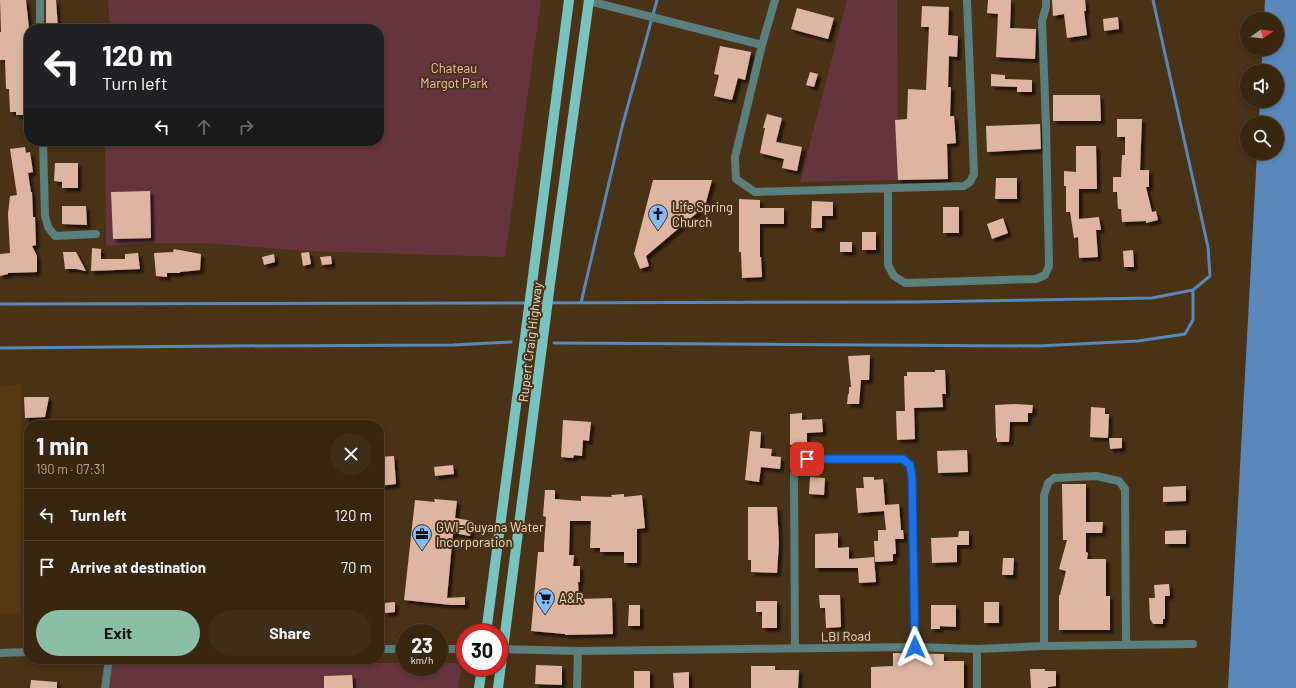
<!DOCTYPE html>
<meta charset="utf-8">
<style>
body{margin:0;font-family:Barlow,sans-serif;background:#3f2e18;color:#f1f3f6;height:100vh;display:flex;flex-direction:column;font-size:15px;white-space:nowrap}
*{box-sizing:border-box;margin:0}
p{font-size:13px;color:#aba59e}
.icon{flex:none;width:22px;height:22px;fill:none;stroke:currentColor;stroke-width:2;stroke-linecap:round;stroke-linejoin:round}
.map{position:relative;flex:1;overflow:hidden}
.panel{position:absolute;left:24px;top:420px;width:360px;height:244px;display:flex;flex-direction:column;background:#38260f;border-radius:16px;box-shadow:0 2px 6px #0003,0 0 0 1px #52432f}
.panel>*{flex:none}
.hud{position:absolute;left:24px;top:24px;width:360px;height:122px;border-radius:16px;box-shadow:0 2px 6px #0003,0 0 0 1px #52432f;background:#202124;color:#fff;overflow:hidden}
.needle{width:26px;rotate:76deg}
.tools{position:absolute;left:1240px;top:12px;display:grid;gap:8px}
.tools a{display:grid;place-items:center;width:44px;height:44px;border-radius:50%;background:#38260f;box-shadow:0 2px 6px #0003,0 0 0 1px #52432f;font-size:20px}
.speed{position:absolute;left:396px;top:624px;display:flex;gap:8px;font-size:20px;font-weight:700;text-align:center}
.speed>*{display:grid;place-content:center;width:52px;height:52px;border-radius:50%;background:#38260f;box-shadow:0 2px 6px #0003,0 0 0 1px #52432f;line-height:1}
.speed small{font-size:10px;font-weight:400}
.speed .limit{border:6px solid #d22;background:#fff;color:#111}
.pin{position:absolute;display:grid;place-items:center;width:34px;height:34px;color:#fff;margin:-17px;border-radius:8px;box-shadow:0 2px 6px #0006}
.me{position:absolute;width:44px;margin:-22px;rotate:359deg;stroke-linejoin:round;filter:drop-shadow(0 0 3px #0008)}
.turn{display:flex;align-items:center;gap:14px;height:84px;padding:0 12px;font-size:18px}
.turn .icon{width:52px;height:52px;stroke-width:2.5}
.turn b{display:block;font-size:28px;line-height:34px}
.lanes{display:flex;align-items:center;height:38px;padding:0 12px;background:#0003;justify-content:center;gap:20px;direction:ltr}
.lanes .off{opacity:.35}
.round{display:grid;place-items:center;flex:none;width:42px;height:42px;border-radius:21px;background:#3f2e18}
.summary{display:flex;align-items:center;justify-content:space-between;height:68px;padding:0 12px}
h1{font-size:24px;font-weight:700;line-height:30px}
.button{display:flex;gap:8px;margin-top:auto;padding:8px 12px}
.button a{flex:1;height:46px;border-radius:24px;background:#8abfa5;color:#111;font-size:16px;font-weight:700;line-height:46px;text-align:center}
.button a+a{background:#3f2e18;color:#f1f3f6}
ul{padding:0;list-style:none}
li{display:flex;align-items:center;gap:12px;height:52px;padding:0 12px;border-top:1px solid #52432f}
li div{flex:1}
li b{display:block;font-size:15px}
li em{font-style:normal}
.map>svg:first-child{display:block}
.built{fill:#553812}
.green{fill:#64353d}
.water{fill:#5989bb}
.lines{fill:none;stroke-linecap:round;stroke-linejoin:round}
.stream{stroke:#5989bb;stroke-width:3}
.building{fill:#deb59f;filter:url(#shadow)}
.street{stroke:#5a7f7c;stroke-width:8}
.primary{stroke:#76c4bf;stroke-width:10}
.route-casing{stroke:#114b97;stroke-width:10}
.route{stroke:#1a73e8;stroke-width:7}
.labels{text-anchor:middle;stroke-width:4;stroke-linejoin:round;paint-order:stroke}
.park-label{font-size:13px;fill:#fbbcc4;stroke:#4a3214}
.poi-label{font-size:13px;fill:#ebdccb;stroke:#4a3214;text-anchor:start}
.street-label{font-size:13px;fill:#ebdccb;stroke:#4a3214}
</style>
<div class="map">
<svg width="1296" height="688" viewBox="0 0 1296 688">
<defs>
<filter id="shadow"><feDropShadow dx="3.5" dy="3.5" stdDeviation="1" flood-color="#0009"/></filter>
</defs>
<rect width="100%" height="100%" fill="#4a3214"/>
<path class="built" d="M21,385L20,614H0V386Z"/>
<path class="green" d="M108,0H541L505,257L306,251L205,243H152L106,246L105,141H379V29H110Z
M847,0H897L898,180L800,182Z
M112,663H405V667H439V663H462L458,688H109Z"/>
<path class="water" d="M1265,0H1296V688H1228L1257,153H1277V123H1259L1260,101H1277V71H1261L1263,49H1277V19H1264Z"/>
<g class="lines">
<path class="stream" d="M581,303L622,127L657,0
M0,304L917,302L1152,298L1193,290L1210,276L1208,247L1153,0
M554,343L1038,346L1138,341L1185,334L1193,320V290
M0,348L226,346L453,345L511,342"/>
</g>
<path class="building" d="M0,0H26L29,29L28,60H26L28,96H29V115H16V112H10L9,89H6L5,60H0V32H1Z
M46,0H56L58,29H46Z
M988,0H1011L1010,28L1036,29L1035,59L996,57L998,14L987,13Z
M1052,0H1085L1086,11H1084L1087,35L1067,38L1064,14L1053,16Z
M922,6L949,7L948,35L958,36L957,57L949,56L948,87H951L950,116H954L956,143L947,144L948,179L898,180L895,120L907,119L908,89L926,90L929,27H921Z
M797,8L834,18L828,39L791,29Z
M1118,17L1119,29L1104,31L1103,19Z
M720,46L751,52L745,80L738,78L732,100L714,96L719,75L714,74Z
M810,72L818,74L814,87L806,85Z
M991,74L1005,75V79L1032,80V92H1017V87L991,86Z
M1053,95H1100L1101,121H1053Z
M767,114L782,118L776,142L802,147L797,171L782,168L784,159L760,153L765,128H763Z
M1117,119H1142L1140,170H1149V187H1146L1152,212L1156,211L1158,220L1146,223V221L1122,222L1121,209H1118L1117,192H1113V177H1121L1122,155H1125V137H1117Z
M1040,124L1041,149L987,152L986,126Z
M1076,146H1096L1097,189H1079V219L1099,217L1101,230H1096L1098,257L1079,258L1078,237L1074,238L1070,212H1066V186H1064V171L1076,172Z
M25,147L26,153L30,152L33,172L28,173L31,192H32L33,217H35L36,245L32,246L37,256V272L8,273V274L0,276V254L10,253L8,214L10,196L17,195L10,149Z
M55,163H78V188H62V182L54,181Z
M996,178H1017V199H995Z
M653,180H712L705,206L646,256L649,266L640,269L634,254Z
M150,191L151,238L113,239L111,192Z
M739,199L760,200V208H784V224H760V257H761L762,277L742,278L741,252H739Z
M812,201L833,202V216H822V228H811Z
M62,206H86L87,225L62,224Z
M943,207H959V233H943Z
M1003,218L1008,233L992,239L987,224Z
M862,232H876V250H862Z
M840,242H852V252H840Z
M92,248L101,249V259H125V254L138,253L140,269L91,271Z
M174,249L201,254L200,270L180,272V273H167V277L156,276L154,253L173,252Z
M1133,250L1134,267H1124L1123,251Z
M63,252H76L86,271L76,269H65Z
M309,252L311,264L303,266L301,253Z
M274,254L275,262L264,265L262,257Z
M331,256L332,264L322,265L320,257Z
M870,355L869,380H861L859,404H847L848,394H849V387H851L848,356Z
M935,370H945L946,394H942L943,407L914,408L915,439L897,440L896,411H905L904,376H907V372H935Z
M24,397H49L45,417L25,418Z
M1014,404L1033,405L1032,413H1028V422H1010L1009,442H997V438H996L995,405Z
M1091,407L1105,408V414H1109L1108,438L1090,437Z
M802,413V420L822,419L823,432L807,433V445H790V414Z
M563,420L591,422L589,441L583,440L582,456L574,455L573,458L561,457Z
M750,431L761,432L760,448L772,449L771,456L781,457L780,469L761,467L759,482L745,480Z
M1109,438H1122V448L1110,449Z
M967,450L968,472L938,473L937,451Z
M394,456L396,484L379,486V457Z
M453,465L454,474L435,476L434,467Z
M810,477L825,478L824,495L809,494Z
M863,477H874V480L883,479L885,505L899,504L901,530H903L904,539H895L896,554H893V561L875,562L874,541H878V530H886L884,511L858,513L856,488H864Z
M1062,484H1086V522H1103L1102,533H1086V552L1088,553L1087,559H1106V596H1110V630H1059V595H1060L1066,571L1059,569L1067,540H1063Z
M1186,486V501L1163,502V487Z
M545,490H555V499L581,501V496L612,497L611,495L624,494V497L642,495L645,528L637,529V563H624V552H600V548H590L591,521H570L569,555H574L573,566H580V582H578L579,599L612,598L613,634L565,635V634L531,631L538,552H544V545L546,517L543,516Z
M434,499L457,501L455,518L473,521L470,536L453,533L447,598L465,597V605H451L404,600L415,500L435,502Z
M748,507H777L779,542L777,573L751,572V560H748Z
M1186,530V544H1165V531Z
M959,531H969V545H957V562L932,563L931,538L958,537Z
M838,533V548L849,547V559L874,557L876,582L859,583L858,568H815V534Z
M1003,558H1014L1013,575H1002Z
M1169,584L1170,596H1165V619H1163V624H1153L1150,619L1149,598H1155L1154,585Z
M819,595H840L841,627L826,628L825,608H820Z
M756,601H777V628H762V612H756Z
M395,602V612L385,613L384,603Z
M984,602H999V623H984Z
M629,605H640V626H628Z
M931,605H956V627L940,626V629H931Z
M893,653L944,654V661H964V688H871V667L893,666Z
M536,665L562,666V685L535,684Z
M751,666H775V670H799L798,688H751Z
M1030,669H1045V671H1056V686L1048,687V688H1031Z
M634,671H650V688H634Z
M689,672V688H674L673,673Z
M352,675L353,688H324V676Z
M31,680L57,682V688H30Z"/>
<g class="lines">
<path class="street" d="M40,0V29
M775,0L762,45L735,157L736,179L755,192L964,186L970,182L974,174L967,0
M589,1L762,45
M43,141L45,216L48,227L55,236L96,234
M888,189V265L894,276L905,283L1036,279L1045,275L1049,266L1046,126L1042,21L1046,7V0
M379,496H380
M1044,646V495L1048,483L1054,478L1096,476L1119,481L1125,489L1126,645
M379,649H405
M439,649H465
M499,649L578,651L915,647L977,649L1044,646L1193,644
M795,649L794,474L799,463L807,459H903L910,465L912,477L915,647
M977,649V688
M0,653L29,652
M105,688L109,659
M577,688L578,651"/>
<path class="primary" d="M486,633C513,422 543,211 569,0
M479,688L482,667
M498,688L550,284L589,0"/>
</g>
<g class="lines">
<g class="route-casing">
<path id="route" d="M807,459H903L910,465L912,477L915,647"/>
</g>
<use href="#route" class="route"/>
</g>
<defs>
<g id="church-pin" transform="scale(1)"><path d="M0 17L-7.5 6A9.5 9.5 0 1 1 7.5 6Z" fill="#81bdfa" stroke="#4a3214"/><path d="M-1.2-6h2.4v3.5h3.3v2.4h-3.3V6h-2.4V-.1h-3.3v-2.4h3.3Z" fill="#111"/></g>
<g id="office-pin" transform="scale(1)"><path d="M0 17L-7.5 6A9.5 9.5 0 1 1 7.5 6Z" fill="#81bdfa" stroke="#4a3214"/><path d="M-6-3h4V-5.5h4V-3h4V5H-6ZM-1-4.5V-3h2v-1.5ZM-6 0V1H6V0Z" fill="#111"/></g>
<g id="supermarket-pin" transform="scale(1)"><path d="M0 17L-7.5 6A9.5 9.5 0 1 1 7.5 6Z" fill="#81bdfa" stroke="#4a3214"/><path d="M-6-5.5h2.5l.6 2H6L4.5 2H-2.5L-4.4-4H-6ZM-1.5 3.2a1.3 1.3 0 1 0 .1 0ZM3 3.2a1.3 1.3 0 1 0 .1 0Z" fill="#111"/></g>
</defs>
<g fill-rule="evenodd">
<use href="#church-pin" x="658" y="214"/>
<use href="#office-pin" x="422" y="534"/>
<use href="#supermarket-pin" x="545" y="598"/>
</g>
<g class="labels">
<g class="park-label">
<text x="454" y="73">Chateau<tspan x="454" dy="15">Margot Park</tspan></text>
</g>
<g class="poi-label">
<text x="672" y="212">Life Spring<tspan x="672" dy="15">Church</tspan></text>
<text x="436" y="532">GWI- Guyana Water<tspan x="436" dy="15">Incorporation</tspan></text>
<text x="559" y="603">A&amp;R</text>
</g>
<g class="street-label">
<text transform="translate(530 342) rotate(-83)" y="5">Rupert Craig Highway</text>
<text transform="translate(846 636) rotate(-1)" y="5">LBI Road</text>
</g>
</g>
</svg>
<div class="tools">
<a><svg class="needle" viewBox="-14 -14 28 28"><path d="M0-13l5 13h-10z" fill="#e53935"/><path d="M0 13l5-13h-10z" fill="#aba59e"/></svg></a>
<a><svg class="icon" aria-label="sound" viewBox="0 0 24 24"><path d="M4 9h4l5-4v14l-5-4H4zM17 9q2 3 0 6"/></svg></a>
<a><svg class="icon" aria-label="search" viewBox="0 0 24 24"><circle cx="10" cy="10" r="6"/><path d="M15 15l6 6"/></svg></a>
</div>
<div class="speed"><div>23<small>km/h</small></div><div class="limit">30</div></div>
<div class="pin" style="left:807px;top:459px;background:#d93025"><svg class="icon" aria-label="arrive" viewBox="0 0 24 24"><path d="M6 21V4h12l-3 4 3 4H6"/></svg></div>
<svg class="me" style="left:915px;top:647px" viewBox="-20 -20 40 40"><path d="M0-17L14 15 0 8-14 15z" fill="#1a73e8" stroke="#fff" stroke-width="4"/></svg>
<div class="hud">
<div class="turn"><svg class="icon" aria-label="left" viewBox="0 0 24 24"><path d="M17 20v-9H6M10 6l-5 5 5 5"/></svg><div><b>120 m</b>Turn left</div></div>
<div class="lanes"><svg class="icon" aria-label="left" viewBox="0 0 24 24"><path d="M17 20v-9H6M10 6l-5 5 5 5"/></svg><svg class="icon off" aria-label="ahead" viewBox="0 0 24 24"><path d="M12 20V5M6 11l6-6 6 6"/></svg><svg class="icon off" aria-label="right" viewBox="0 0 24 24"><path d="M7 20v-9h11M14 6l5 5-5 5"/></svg></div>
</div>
<section class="panel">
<div class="summary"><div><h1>1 min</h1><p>190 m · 07:31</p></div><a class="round"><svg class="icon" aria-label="close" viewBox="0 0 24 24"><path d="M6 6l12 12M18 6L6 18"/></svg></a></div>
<ul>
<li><svg class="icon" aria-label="left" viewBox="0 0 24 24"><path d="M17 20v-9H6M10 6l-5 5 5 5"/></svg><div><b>Turn left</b></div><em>120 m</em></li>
<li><svg class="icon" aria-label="arrive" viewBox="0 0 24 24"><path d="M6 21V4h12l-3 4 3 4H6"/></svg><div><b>Arrive at destination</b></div><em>70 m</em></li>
</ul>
<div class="button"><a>Exit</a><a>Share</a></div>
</section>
</div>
